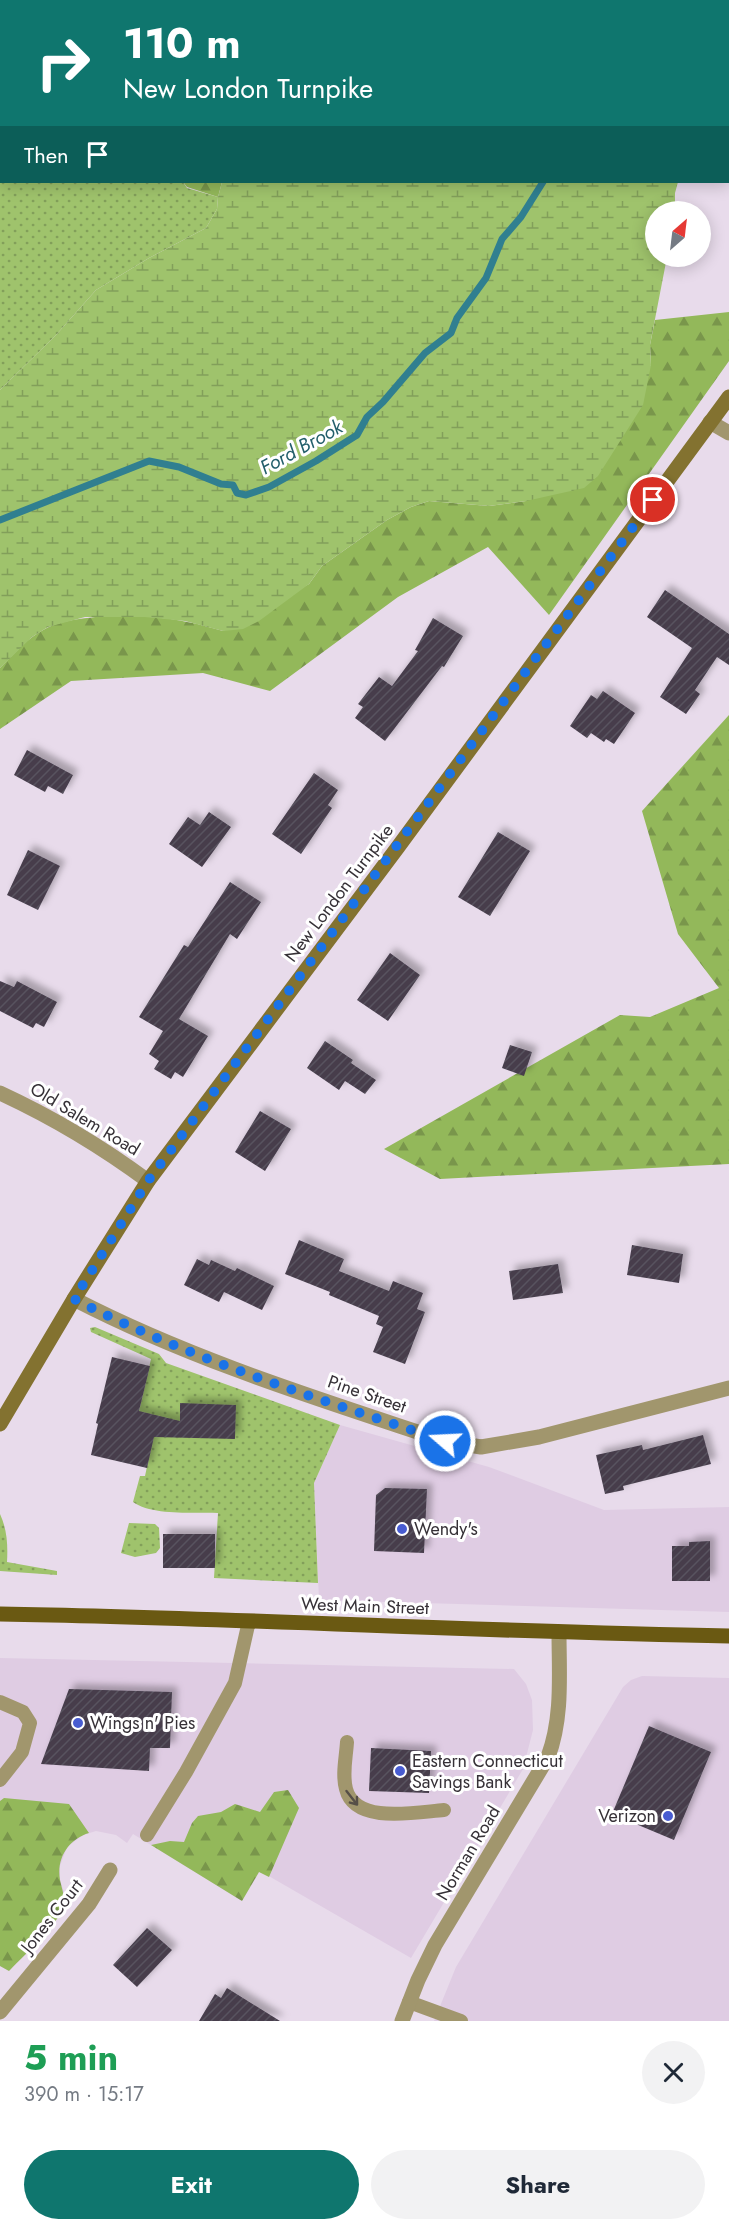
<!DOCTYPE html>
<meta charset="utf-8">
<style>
body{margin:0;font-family:Jost,sans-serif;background:#f2f2f3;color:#1f2937;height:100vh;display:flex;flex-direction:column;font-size:22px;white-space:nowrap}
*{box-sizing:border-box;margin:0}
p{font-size:20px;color:#747a83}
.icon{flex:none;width:33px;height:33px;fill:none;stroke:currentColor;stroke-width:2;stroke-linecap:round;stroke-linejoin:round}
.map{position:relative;height:2021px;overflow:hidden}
.side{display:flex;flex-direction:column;background:#fff;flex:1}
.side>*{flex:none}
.banner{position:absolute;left:0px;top:0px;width:729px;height:183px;box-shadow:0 3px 15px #0003;background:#0f766e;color:#fff;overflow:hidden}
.needle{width:39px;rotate:28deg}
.tools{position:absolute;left:645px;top:201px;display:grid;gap:12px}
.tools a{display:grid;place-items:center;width:66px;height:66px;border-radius:50%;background:#fff;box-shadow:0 3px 15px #0003;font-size:30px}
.pin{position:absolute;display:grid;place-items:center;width:51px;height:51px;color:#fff;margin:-26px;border:3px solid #fff;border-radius:50%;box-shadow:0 2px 6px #0007}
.me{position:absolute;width:66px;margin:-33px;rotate:289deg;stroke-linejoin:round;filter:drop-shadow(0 0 4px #0008)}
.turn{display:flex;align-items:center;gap:21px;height:126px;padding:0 24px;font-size:27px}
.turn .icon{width:78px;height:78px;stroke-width:2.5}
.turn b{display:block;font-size:42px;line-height:51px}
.then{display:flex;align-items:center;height:57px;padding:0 24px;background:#0003;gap:12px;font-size:22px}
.round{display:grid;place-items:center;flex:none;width:63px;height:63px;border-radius:32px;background:#f2f2f3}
.overview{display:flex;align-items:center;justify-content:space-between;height:102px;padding:0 24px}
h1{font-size:36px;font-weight:700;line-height:45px;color:#1e9e55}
.button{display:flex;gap:12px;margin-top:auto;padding:12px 24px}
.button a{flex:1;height:69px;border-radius:36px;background:#0f766e;color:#fff;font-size:24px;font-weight:700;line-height:69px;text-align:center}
.button a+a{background:#f2f2f3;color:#1f2937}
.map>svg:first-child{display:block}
.built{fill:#dfcce3}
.grass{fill:url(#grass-dots)}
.forest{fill:url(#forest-firs)}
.wetland{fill:url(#wetland-marsh)}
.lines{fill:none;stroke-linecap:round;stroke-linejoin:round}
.stream{stroke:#307f90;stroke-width:7}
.building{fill:url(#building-hatch);filter:url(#shadow)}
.lane{stroke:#a1966d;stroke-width:14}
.street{stroke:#a1966d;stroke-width:15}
.secondary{stroke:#837230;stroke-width:15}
.primary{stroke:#6a5912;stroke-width:15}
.oneway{stroke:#564f47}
.route{stroke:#1a73e8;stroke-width:10;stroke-dasharray:0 18}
.poi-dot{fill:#485cd1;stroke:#fff;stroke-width:2}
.labels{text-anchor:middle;stroke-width:6;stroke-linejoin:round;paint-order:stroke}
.street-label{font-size:18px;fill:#363137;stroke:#fff}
.poi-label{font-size:18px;fill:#363137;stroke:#fff;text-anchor:start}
.water-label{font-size:20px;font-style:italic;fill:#235f6b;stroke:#fff}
</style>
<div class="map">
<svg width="729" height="2021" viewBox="0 0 729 2021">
<defs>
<pattern id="grass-dots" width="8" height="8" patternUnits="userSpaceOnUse" patternTransform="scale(1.5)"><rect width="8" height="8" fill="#9fc36c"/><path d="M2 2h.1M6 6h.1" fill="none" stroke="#829f5a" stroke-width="1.8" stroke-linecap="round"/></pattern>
<pattern id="forest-firs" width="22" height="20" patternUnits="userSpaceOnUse" patternTransform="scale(1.5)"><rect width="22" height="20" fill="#93b85a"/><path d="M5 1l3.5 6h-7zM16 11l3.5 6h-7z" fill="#79964b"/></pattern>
<pattern id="wetland-marsh" width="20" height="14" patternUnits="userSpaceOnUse" patternTransform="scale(1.5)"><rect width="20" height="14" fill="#9fc36c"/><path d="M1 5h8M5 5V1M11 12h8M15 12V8" fill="none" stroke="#829f5a"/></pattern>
<pattern id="building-hatch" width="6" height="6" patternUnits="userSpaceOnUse" patternTransform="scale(1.5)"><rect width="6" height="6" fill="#463e4c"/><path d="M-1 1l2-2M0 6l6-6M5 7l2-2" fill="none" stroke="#59525e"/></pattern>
<filter id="shadow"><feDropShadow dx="5.5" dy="-5.5" stdDeviation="3" flood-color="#0004"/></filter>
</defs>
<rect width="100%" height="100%" fill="#e8dbeb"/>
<path class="built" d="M340,1425L489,1467L604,1510L729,1507V1612L319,1600L314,1483Z
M0,1658L514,1669L526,1684L532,1700L533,1730L523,1769L411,1958L260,1871L242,1901L133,1834L127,1843L116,1835L96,1831L83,1835L67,1847L60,1866V1880L65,1895L62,1912L9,1971L0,1966Z
M642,1676L729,1678V2021H434L456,1967L623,1687L631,1680Z"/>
<path class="grass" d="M0,0H295L2,2V182H183L187,188L218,197L217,209L206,228L149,258L96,290L56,335L0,390Z
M95,1327L159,1354L166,1363L340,1425L314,1483L318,1583L214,1578L218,1513C195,1512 152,1516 133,1502L140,1476H145L154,1434L139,1411L151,1359L91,1332L90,1328Z
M0,1514C7,1529 8,1545 7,1562L57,1571V1575L0,1571Z
M129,1523L155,1524L159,1528L160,1548L156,1553L135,1557L121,1553Z"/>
<path class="forest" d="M295,0H391L295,1Z
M183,182H222L218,197L187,187Z
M729,312V361L549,615L488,547L398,597L270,691L203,673L71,681L0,729V668C14,654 27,638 45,629C76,612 153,614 187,622C200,624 211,628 223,631L309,584L322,566L387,520L411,507L429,501L489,506L526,501L651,365L650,345L655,320Z
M729,715V1164L440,1179L384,1149L620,1015L650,1017L719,988L678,934L642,811Z
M288,1790L299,1808L269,1877L259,1872L242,1901L151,1845L170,1841L184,1842L192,1823L198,1816L221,1812L235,1804L260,1812L274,1792Z
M4,1798L69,1804L89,1833C69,1839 56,1858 60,1880C63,1894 68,1903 59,1916C47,1935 25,1954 9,1971L0,1966V1801Z"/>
<path class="wetland" d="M391,0H729V81L728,84V2L390,1Z
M222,182H678L675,193V211L656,212V256L667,257L650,345L651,365L643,405L598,476L584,488L526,501L489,506L429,501L411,507L387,520L322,566L309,584L259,621L243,629L223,631L185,621L145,617H85L48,627L32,637L0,668V390L56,335L96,290L149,258L206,228L217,209L218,197Z"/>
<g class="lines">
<path class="stream" d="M569,0L570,2
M0,520L149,461L179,467L221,484L233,485L237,493L246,495L269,487L316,461L357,435L367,417L383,402L425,353L451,333L457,318L486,278L502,239L521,217L543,182"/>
</g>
<path class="building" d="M665,590L729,634V665L717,657L695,690L700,694L686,714L660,697L692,648L647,617Z
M433,618L463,636L444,667L442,666L385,741L355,718L363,707L358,704L379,677L392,686L418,651L415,650Z
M603,691L635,713L614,744L606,739L604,742L591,733L587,738L570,726L591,695L597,699Z
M27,750L73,775L63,794L48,786L45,792L14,775Z
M314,773L338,790L328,805L332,808L301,854L272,834Z
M209,812L231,827L202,867L169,844L188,817L200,825Z
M498,832L530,851L490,916L458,897Z
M28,850L60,866L38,910L7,895Z
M230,882L261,902L237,939L230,934L179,1019L208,1036L183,1077L175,1072L171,1079L154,1069L159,1061L149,1054L163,1031L139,1017L184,945L188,947Z
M390,953L420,975L388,1021L357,1000Z
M0,981L14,987L17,981L57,1002L44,1027L36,1023L33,1028L0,1011Z
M325,1041L353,1060L351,1063L376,1080L365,1094L345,1081L339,1090L307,1068Z
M510,1045L532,1052L524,1076L502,1068Z
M260,1111L291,1129L265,1171L235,1152Z
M299,1240L344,1259L339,1271L389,1291L393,1281L423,1293L417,1309L425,1312L405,1364L373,1352L383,1327L376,1324L379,1316L329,1295L330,1292L285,1274Z
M632,1245L683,1254L679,1283L627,1275Z
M197,1259L209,1265L211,1260L235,1271L237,1268L274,1286L262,1310L224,1292L219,1302L184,1285Z
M558,1264L563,1293L513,1300L509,1271Z
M112,1357L150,1366L139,1411L180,1421V1403L236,1405L235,1439L154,1437L147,1468L91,1455L98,1424L96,1423Z
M703,1435L711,1464L623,1486L624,1490L605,1494L596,1455L642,1445L643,1450Z
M385,1488L427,1489L424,1553L374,1551L376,1495Z
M163,1534H215V1568H163Z
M710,1541V1581H672V1546H689V1542Z
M69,1689L172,1692L170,1748H150L149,1771L41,1764Z
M649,1726L711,1752L674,1840L612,1814Z
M371,1748L431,1751L429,1793L369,1791Z
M147,1928L172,1950L137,1987L113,1965Z
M227,1988L280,2021H199L215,1994L221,1998Z"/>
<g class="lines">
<path class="lane" d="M0,1702L23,1712L30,1723L22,1752L0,1780
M347,1742C346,1758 342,1774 346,1789C355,1825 417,1812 444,1810
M147,1835L186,1772L235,1683L249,1621
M409,2002L461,2021"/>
<path class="street" d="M710,422L729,433
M0,1093C52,1117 102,1147 148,1181
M74,1299C192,1360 319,1399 445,1441L481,1447L539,1437L729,1388
M0,2012L89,1904L110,1870
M402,2021L418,1980L435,1945L548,1757C563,1717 559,1674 559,1632"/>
<path class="secondary" d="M0,1424L74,1299L148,1181L398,847L729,397"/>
<path class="primary" d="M0,1614C243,1618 486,1632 729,1636"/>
</g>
<defs><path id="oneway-shaft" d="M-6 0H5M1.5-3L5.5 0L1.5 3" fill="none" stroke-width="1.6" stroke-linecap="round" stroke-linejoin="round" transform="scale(1.5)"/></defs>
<use class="oneway" href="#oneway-shaft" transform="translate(352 1798) rotate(52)"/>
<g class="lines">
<path class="route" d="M445,1441C319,1399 192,1360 74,1299L148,1181L653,500"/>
</g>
<g class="poi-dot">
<circle cx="402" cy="1529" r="6"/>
<circle cx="78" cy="1723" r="6"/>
<circle cx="400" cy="1771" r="6"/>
<circle cx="668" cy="1816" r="6"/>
</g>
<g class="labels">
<g class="street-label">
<text transform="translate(339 893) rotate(-53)" y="6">New London Turnpike</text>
<text transform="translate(85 1119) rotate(31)" y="6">Old Salem Road</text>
<text transform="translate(367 1394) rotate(19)" y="6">Pine Street</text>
<text transform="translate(365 1606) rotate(2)" y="6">West Main Street</text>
<text transform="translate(468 1853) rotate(-59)" y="6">Norman Road</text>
<text transform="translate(52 1916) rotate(-52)" y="6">Jones Court</text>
</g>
<g class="poi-label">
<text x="414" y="1535">Wendy's</text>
<text x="90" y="1729">Wings n' Pies</text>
<text x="412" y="1767">Eastern Connecticut<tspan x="412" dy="21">Savings Bank</tspan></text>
<text x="656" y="1822" text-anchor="end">Verizon</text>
</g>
<g class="water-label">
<text transform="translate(301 447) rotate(-29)" y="7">Ford Brook</text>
</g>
</g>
</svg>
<div class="tools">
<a><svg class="needle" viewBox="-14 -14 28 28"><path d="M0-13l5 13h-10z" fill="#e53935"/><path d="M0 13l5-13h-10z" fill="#747a83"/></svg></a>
</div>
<div class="pin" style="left:653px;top:500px;background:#d93025"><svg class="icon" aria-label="arrive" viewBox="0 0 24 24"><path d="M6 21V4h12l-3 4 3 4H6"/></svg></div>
<svg class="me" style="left:445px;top:1441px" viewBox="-20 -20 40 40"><circle r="17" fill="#1a73e8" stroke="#fff" stroke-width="3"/><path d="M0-11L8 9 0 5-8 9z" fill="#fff"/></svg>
<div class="banner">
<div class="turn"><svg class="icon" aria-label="right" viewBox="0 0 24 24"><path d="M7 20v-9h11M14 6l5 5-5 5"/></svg><div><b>110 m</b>New London Turnpike</div></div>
<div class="then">Then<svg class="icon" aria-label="arrive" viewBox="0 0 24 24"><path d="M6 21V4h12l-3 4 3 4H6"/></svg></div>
</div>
</div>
<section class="side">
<div class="overview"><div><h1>5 min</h1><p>390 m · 15:17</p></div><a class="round"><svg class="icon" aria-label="close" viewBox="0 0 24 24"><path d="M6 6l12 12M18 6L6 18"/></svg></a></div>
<div class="button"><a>Exit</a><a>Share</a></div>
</section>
